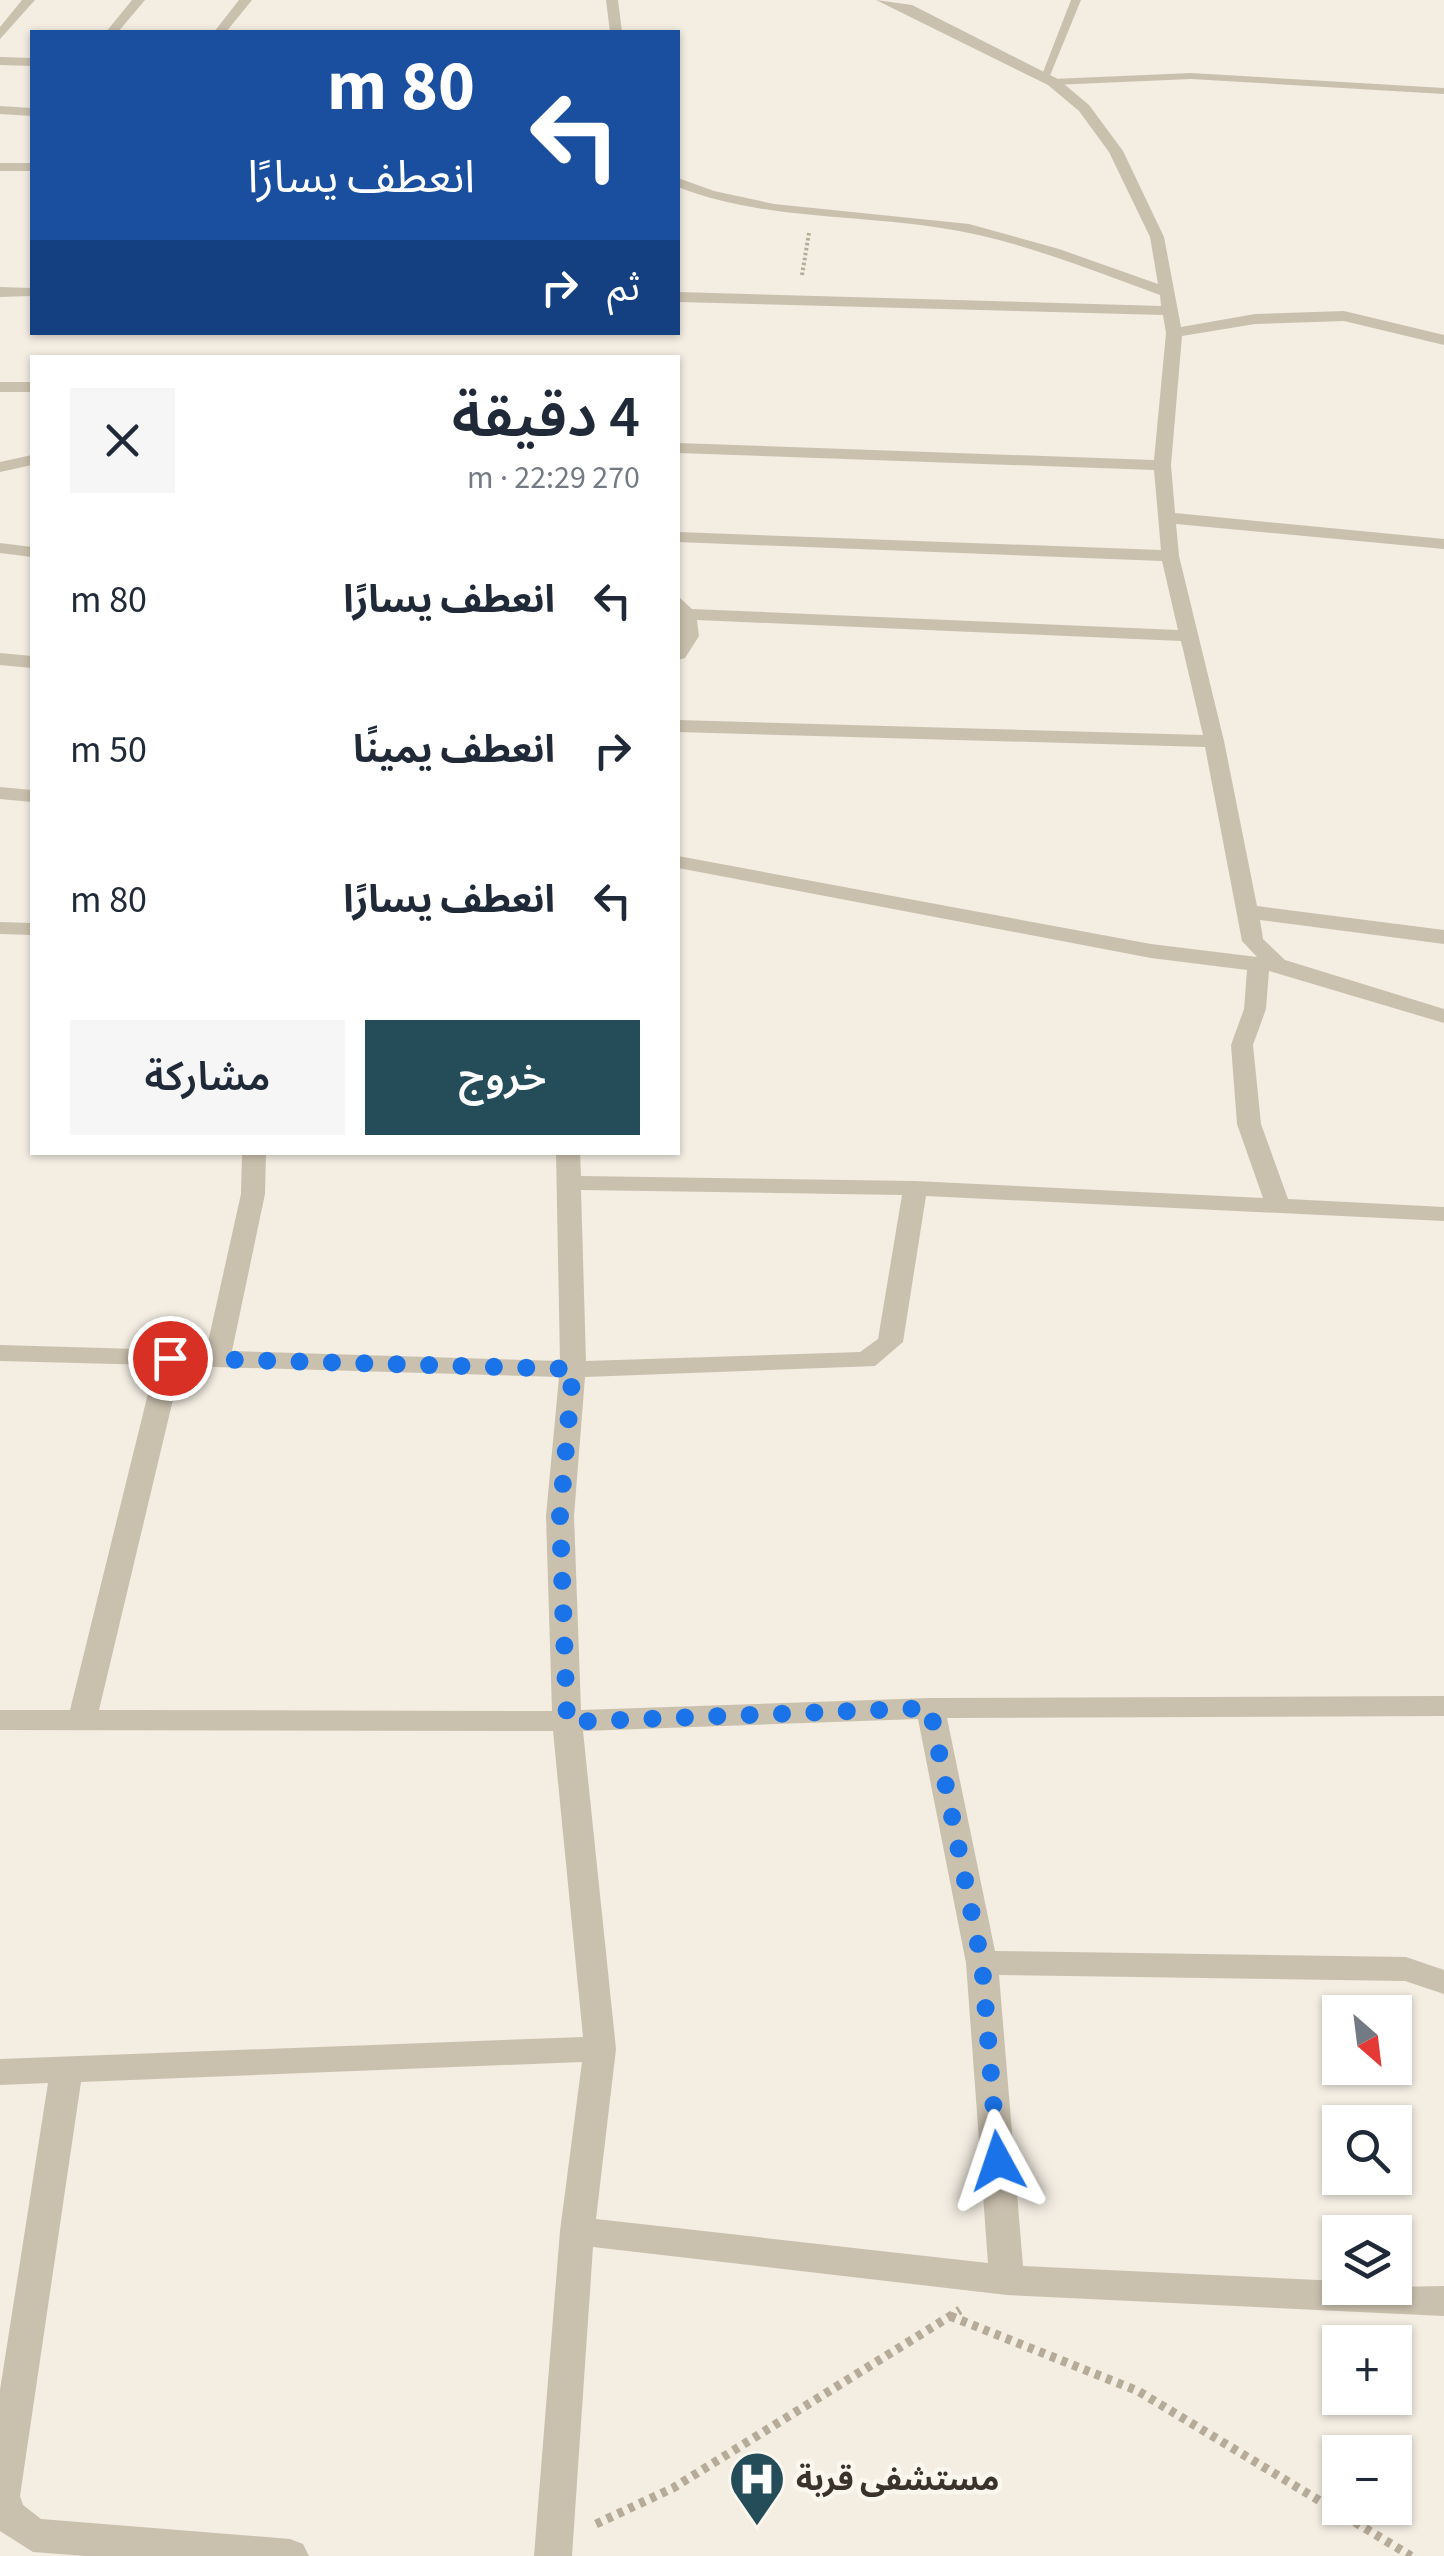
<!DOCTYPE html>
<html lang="ar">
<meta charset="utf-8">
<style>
body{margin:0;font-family:"Source Sans 3","Noto Sans Arabic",sans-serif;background:#f6f6f7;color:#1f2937;direction:rtl;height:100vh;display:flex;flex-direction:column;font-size:38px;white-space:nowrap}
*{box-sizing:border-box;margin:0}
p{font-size:32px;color:#747a83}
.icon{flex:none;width:55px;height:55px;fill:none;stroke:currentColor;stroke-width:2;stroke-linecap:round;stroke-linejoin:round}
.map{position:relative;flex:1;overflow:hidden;direction:ltr}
.sheet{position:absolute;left:30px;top:355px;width:650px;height:800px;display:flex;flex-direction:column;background:#fff;border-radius:0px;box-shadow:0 2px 8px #0004;direction:rtl}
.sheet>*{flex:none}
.top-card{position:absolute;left:30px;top:30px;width:650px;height:305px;border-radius:0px;box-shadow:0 2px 8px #0004;direction:rtl;background:#1a4fa0;color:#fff;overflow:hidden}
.needle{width:65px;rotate:152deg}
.buttons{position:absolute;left:1322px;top:1995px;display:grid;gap:20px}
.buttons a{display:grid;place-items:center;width:90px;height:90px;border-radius:0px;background:#fff;box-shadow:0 2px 8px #0004;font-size:50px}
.pin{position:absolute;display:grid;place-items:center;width:85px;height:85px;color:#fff;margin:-42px;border:5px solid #fff;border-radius:50%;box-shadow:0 2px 10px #0007}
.me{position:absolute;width:110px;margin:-55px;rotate:355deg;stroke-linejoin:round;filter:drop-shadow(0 0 8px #0008)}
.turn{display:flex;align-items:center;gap:35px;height:210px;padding:0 40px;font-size:45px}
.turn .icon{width:130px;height:130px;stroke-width:2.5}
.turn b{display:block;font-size:70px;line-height:85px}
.then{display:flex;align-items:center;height:95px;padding:0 40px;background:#0003;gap:20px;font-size:38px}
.round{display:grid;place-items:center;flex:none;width:105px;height:105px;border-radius:0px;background:#f6f6f7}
.head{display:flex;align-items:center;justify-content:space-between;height:170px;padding:0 40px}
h1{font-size:60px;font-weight:600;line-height:75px}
.cta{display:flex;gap:20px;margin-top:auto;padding:20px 40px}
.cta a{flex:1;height:115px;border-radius:0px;background:#244d59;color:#fff;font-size:40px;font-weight:600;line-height:115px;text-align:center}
.cta a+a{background:#f6f6f7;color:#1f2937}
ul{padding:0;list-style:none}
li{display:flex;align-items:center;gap:30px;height:150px;padding:0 40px}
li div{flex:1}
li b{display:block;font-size:38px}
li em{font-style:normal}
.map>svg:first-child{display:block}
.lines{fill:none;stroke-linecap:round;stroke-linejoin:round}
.path-far1{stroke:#b6aa98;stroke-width:4;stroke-dasharray:2.5 2.5;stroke-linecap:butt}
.path{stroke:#b6aa98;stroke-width:9;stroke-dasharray:6 6;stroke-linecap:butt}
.service{fill:#cac0ae;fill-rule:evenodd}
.minor{fill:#cac0ae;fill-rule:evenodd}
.route{stroke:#1a73e8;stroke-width:18;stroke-dasharray:0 32.4}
.labels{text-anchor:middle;stroke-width:9;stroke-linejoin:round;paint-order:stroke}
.near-poi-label{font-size:32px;font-weight:bold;fill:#3a332c;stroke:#faf7ef;text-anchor:start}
</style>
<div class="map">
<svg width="1444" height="2556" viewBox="0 0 1444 2556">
<rect width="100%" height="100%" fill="#f3ede2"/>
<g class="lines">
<path class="path-far1" d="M802,275L809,233"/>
<path class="path" d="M950,2316L1138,2391L1411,2556
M596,2524L673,2488L960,2310"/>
<path class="service" d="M1071,0H1081L1049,78L1040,80Z
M1191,73L1444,88V94L1191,79L1053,85L1048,82L1053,79Z"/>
<path class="minor" d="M22,0H35L0,39V27Z
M132,0H145L118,32H106Z
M239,0H252L226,32H214Z
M606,0H618L622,32H610Z
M876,0L912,5L1058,79L1089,105L1123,151L1164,237L1181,327L1255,314L1344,311L1444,335V345L1344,321L1255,324L1182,336L1171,465L1175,513L1444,539V549L1176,524L1179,556L1224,741L1257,906L1444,930V944L1260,920L1263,939L1285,960L1444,1009V1023L1269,971L1266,1009L1253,1045L1261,1124L1288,1199L1444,1207V1221L926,1196L903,1342L875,1366L585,1377L574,1516L581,1710L930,1698L1444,1696V1716L947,1718L995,1951L1406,1957L1444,1970V1994L1405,1981L999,1975L1023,2266L1340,2281V2288L1444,2286V2316L1007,2295L593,2247L572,2556H534L560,2231L582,2062L81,2082L20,2496L23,2505L41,2519L290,2539L303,2544L309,2556H85L33,2552L0,2531V2390L48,2083L0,2085V2059L583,2037L553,1731L0,1730V1710H70L155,1365L0,1361V1345L206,1351L241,1194L242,1152H266L265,1194L232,1351L560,1361L556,1152H580L581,1176L915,1181L1263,1198L1237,1124L1231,1045L1244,1009L1247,970L1151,958L678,868V856L1151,944L1257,957L1242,941L1205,747L678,732V720L1203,735L1181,641L697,620L699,636L685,658L678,660L680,598L692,609L1178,630L1162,561L678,542V532L1161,550L1154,470L678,453V443L1154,460L1166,333L1163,315L678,302V292L1161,306L1160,295C1088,269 1016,239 941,228C852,214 763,220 678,187V178L714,191L774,204L969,224L1059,249L1158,284L1150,237L1109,152L1079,111L1048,85ZM581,1190L902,1195L878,1339L860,1352L586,1361ZM181,1366L559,1377L546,1516L552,1711L99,1710ZM918,1719L966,1963L988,2263L596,2219L616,2049L583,1731Z
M0,57L32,58V66L0,65Z
M0,106L32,108V116L0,114Z
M0,163H32V171H0Z
M0,287L32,288V296L0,297Z
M0,382H32V392H0Z
M32,455V465L0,472V462Z
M0,543L32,547V557L0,553Z
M0,653L32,656V668L0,665Z
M0,787L32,790V802L0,799Z
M0,922L32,923V935L0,934Z"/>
</g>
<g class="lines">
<path class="route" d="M170,1358L573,1369L560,1516L567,1722L930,1708L982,1964L998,2161"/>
</g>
<defs>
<g id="hospital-pin" transform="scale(2.875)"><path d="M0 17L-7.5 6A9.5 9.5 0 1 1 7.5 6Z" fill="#244d59" stroke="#faf7ef"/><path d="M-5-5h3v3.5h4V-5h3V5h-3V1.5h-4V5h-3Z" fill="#fff"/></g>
</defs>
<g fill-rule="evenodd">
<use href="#hospital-pin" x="757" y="2479"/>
</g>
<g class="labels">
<g class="near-poi-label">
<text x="796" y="2490">مستشفى قربة</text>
</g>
</g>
</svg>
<div class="buttons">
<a><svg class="needle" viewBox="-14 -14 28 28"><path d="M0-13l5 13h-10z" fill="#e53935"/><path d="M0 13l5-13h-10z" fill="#747a83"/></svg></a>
<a><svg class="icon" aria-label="search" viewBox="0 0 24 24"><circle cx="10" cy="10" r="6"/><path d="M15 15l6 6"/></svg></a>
<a><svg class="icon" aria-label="layers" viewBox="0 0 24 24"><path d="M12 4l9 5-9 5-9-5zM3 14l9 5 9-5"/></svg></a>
<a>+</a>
<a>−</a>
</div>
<div class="pin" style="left:170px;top:1358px;background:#d93025"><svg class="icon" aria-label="arrive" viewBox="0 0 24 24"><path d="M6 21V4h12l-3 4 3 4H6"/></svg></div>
<svg class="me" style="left:998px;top:2161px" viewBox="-20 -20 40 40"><path d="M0-17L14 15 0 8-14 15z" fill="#1a73e8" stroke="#fff" stroke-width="4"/></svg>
<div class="top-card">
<div class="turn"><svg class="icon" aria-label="left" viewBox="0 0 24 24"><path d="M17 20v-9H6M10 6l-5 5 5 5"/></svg><div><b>80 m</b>انعطف يسارًا</div></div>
<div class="then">ثم<svg class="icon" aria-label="right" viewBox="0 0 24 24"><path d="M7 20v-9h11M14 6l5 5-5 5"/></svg></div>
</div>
<section class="sheet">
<div class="head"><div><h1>4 دقيقة</h1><p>270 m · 22:29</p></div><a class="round"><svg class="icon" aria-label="close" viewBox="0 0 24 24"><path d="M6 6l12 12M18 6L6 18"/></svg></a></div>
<ul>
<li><svg class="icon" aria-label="left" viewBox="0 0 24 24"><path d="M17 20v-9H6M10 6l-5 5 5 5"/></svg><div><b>انعطف يسارًا</b></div><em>80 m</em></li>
<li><svg class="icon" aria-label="right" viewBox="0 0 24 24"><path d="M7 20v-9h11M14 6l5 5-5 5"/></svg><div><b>انعطف يمينًا</b></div><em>50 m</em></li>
<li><svg class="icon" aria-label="left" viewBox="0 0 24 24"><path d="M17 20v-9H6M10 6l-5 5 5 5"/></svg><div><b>انعطف يسارًا</b></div><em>80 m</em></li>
</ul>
<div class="cta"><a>خروج</a><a>مشاركة</a></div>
</section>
</div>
